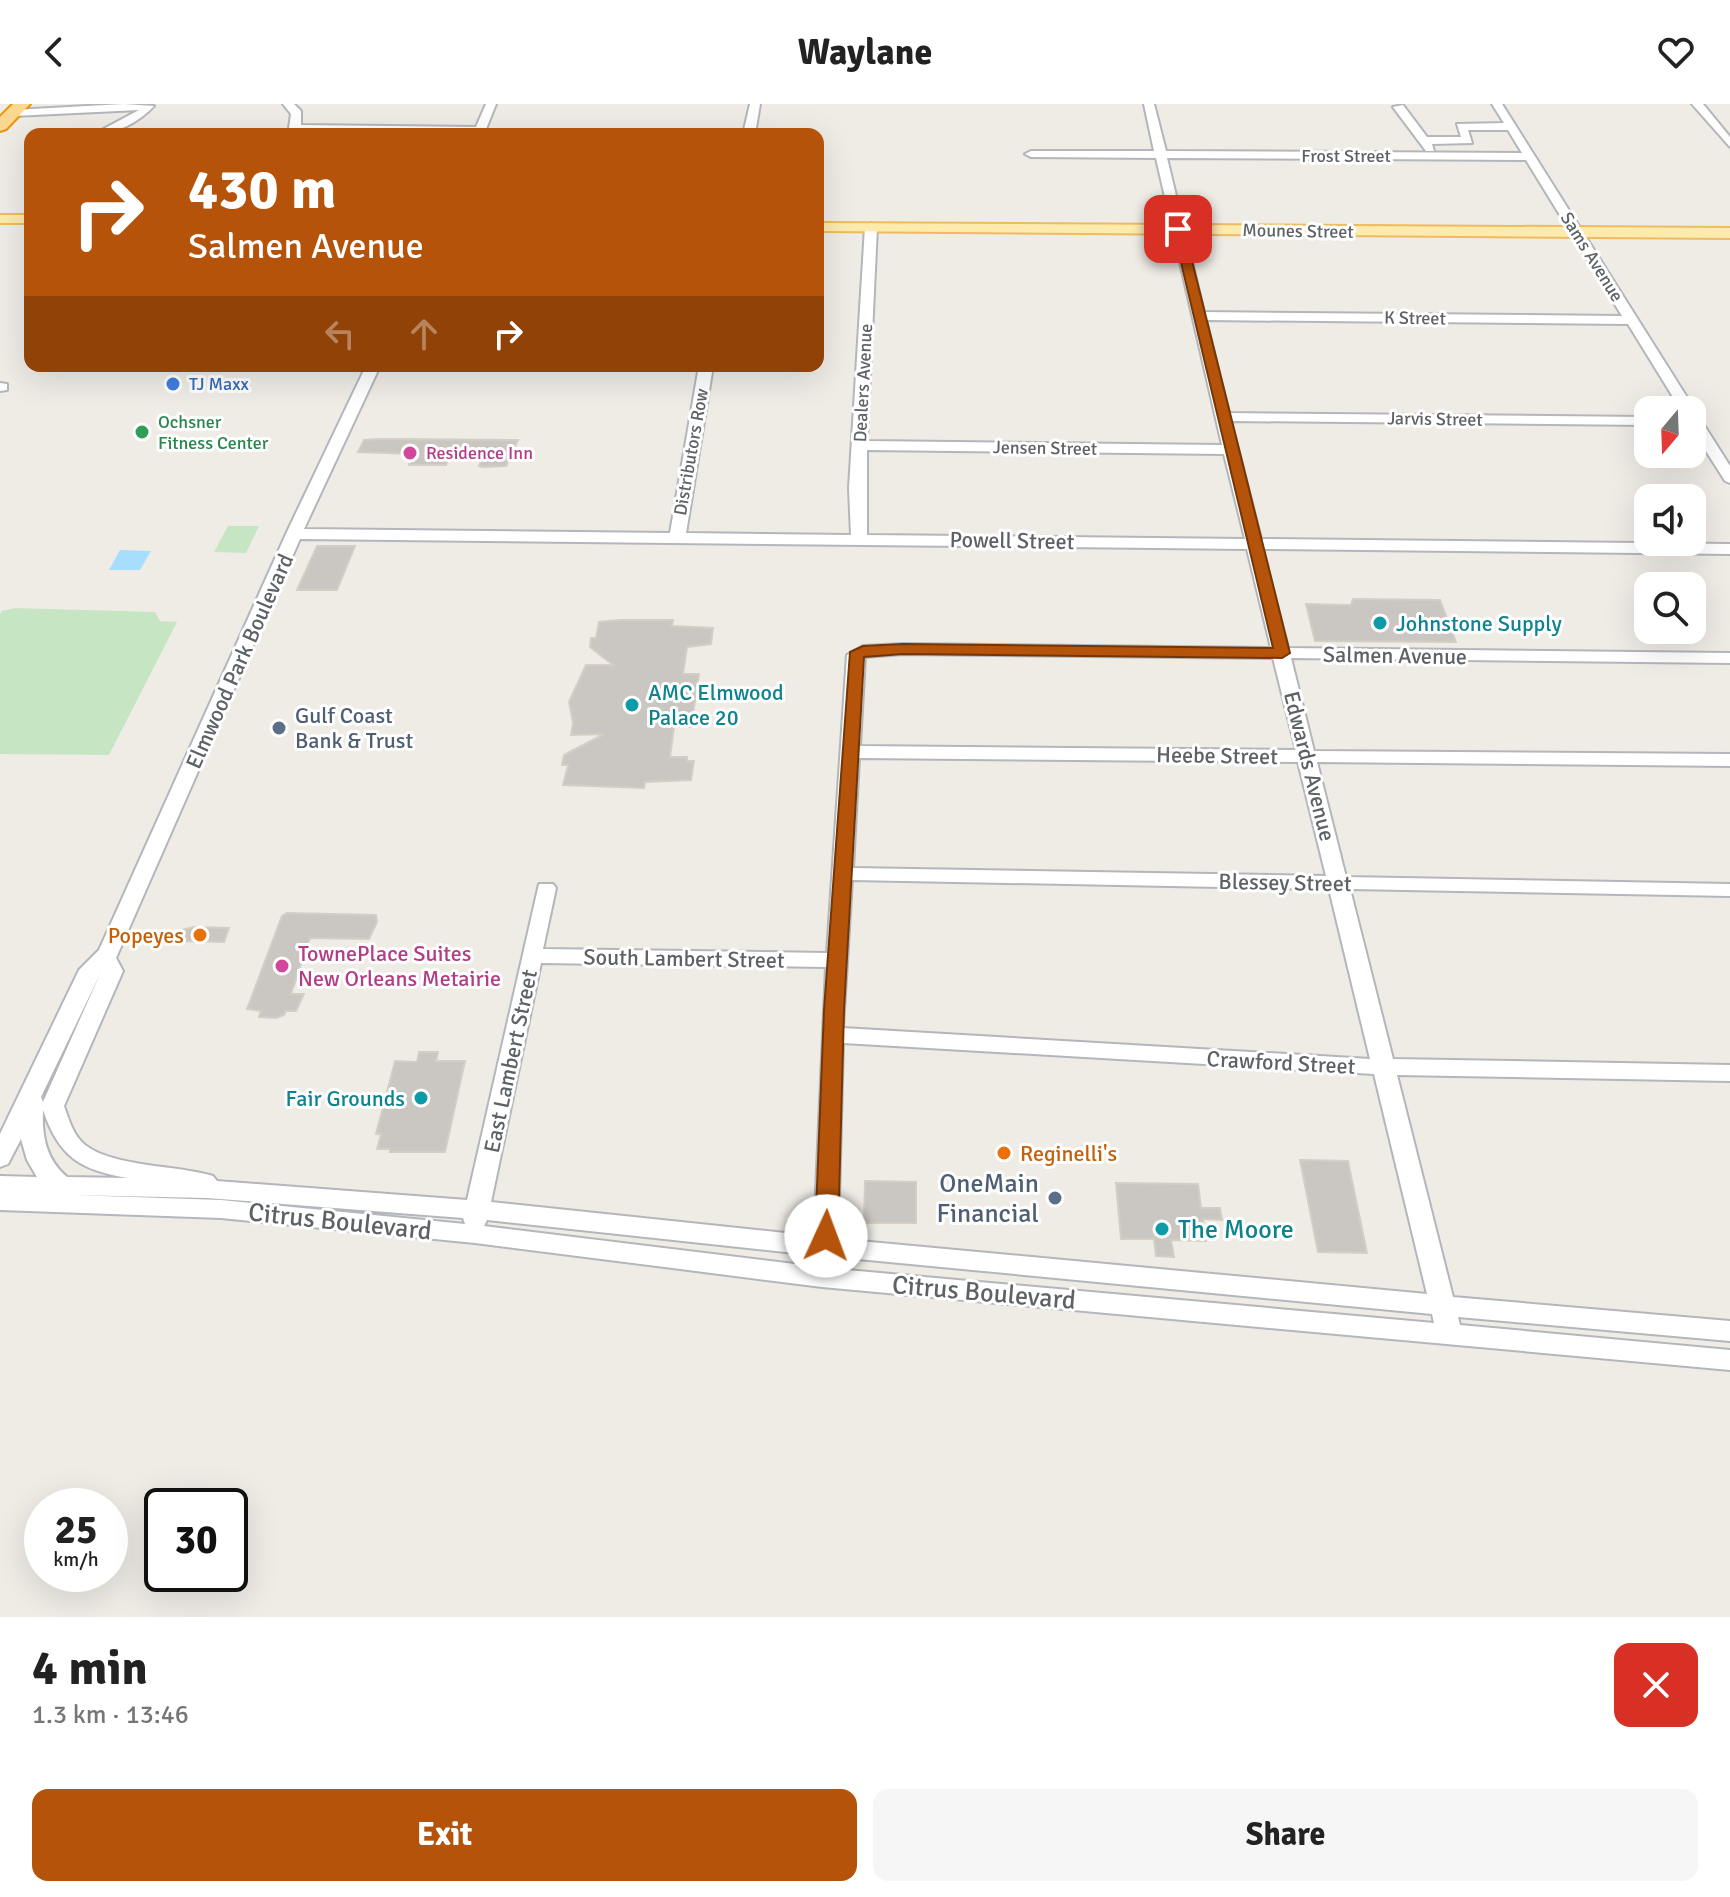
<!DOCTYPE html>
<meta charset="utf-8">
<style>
body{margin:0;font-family:Signika,sans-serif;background:#f6f6f6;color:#222;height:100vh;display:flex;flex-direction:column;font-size:30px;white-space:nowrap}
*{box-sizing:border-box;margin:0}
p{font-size:26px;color:#767676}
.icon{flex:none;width:44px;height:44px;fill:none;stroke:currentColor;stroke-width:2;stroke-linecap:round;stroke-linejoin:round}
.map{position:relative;height:1513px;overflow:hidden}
.side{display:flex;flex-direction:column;background:#fff;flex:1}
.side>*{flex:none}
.guide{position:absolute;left:24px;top:24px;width:800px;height:244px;border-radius:16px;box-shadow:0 8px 32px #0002;background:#b45309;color:#fff;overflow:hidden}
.needle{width:52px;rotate:199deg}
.buttons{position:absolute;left:1634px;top:292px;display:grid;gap:16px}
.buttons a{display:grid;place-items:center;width:72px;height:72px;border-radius:16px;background:#fff;box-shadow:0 8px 32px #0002;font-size:40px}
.speed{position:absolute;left:24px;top:1384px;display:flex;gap:16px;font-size:40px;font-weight:700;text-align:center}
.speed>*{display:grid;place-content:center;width:104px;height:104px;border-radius:50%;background:#fff;box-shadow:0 8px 32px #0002;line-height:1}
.speed small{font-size:20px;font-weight:400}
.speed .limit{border:4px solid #111;border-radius:12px;background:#fff;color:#111}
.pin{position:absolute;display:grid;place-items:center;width:68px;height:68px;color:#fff;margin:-34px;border-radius:16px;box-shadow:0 4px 12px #0006}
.me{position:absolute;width:88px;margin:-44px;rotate:2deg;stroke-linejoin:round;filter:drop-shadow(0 0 6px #0008)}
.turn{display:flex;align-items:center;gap:28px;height:168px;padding:0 32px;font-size:36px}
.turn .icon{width:104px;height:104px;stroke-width:2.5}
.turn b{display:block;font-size:56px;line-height:68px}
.lanes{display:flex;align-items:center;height:76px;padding:0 32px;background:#0003;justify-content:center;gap:40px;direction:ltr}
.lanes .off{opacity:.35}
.round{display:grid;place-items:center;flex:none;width:84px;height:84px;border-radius:16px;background:#f6f6f6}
.head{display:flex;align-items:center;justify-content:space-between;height:136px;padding:0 32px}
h1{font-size:48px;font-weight:700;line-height:60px}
.cta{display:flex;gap:16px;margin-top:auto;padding:16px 32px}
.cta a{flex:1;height:92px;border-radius:16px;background:#b45309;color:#fff;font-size:32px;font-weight:700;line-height:92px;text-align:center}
.cta a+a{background:#f6f6f6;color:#222}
header{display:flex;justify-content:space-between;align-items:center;height:104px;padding:0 32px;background:#fff;font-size:36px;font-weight:700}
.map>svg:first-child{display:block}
.green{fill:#c6e6c3}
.water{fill:#a8defd}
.building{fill:#cac7c3;stroke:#d4cec4;stroke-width:2}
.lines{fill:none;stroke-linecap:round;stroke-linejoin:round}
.minor-casing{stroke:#b3b6ba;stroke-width:4}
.major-casing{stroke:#eebb60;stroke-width:4}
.highway-casing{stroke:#ef9406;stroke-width:4}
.minor{fill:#fff;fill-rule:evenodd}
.major{fill:#fdeaad;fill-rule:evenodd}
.highway{fill:#fad892;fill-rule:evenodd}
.route{fill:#b45309;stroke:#753606;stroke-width:2}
.shop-dot{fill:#3f7fe0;stroke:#fff;stroke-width:3}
.leisure-dot{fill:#2e9e5b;stroke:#fff;stroke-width:3}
.hotel-dot{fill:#d1479c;stroke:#fff;stroke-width:3}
.culture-dot{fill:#0f9aa8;stroke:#fff;stroke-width:3}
.service-dot{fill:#5c6f8a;stroke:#fff;stroke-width:3}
.food-dot{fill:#e8710a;stroke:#fff;stroke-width:3}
.labels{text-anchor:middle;stroke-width:6;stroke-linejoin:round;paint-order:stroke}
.far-street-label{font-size:18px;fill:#5d6266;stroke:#fff}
.far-shop-label{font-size:18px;fill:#366cbe;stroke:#fff;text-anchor:start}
.far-leisure-label{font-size:18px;fill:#27864d;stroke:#fff;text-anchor:start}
.far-hotel-label{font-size:18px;fill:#b23c85;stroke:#fff;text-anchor:start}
.street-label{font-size:22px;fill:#5d6266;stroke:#fff}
.culture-label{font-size:22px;fill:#0d838f;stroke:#fff;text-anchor:start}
.service-label{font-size:22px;fill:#4e5e75;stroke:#fff;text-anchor:start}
.food-label{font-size:22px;fill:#c56008;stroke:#fff;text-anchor:end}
.hotel-label{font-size:22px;fill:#b23c85;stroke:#fff;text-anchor:start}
.near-service-label{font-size:26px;fill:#4e5e75;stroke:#fff;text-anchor:end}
.near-street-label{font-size:26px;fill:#5d6266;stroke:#fff}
.near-culture-label{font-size:26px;fill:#0d838f;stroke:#fff;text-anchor:start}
</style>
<header><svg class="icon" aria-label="back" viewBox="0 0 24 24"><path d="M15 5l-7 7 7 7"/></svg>Waylane<svg class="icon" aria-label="heart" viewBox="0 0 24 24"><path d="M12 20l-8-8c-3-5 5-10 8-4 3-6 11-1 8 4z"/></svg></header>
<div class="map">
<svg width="1730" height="1513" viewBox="0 0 1730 1513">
<rect width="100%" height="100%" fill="#efece6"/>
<path class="green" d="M228,422H259L246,449L214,448Z
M15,504L155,508L160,517L177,518L109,651L0,650V510L2,507Z"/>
<path class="water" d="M120,446L151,447L140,466H109Z"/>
<path class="building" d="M380,335H395L518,336L506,362L483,363L479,362L484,349L451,348L446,361H409L413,350L358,348L364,336Z
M317,442H355L337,486H297Z
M1353,495L1440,496L1456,538L1315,537L1306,500L1351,501Z
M620,516H673L672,522L713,524L711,540L687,543L683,570H699L691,623H674L670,653H687V657H694L691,676L645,678L644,684L563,681L568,661H562L564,651L604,630L571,631L573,619L569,598L586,561H613L590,543L591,534H596L599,518Z
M287,809L376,811L377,818L369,835L310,834L291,890H304L296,907H286L284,911L276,914L259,913L261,907L247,905L282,812Z
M194,823L229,824L224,838L176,837L181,826Z
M419,948H438L436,957H465L445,1048H390V1045H377L381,1030H376L395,957L417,958Z
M1300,1056L1348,1057L1367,1149L1318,1148Z
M865,1077L916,1078V1119H864Z
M1116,1079L1198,1080L1201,1104H1220L1222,1116L1203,1115L1206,1137L1171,1136L1174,1153L1156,1152L1154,1135H1121Z"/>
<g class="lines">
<g class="minor-casing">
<path id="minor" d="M124,0L154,2C139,18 117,30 94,30L139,6L13,12L7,9L13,6Z
M283,0H294L301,7V21L476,23L486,0H496L484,30L295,27L289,24L291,10Z
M750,0H760L755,30H743Z
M1144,0H1154L1166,47L1522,49L1508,26H1468L1472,39L1432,40L1434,47H1426L1393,3L1403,1L1427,33H1461L1457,20L1504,19L1492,0H1502L1695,306L1693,309L1697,310L1730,362V379L1725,377L1692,325V306H1681L1628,220L1206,216L1229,309L1648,313V321L1231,317L1261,435L1730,440V450L1263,445L1288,544L1730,549V559L1291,554L1314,647L1730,650V662L1317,658L1346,773L1730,780V792L1350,785L1393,955L1730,961V977L1397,971L1453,1193L1730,1217V1237L1458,1213L1460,1221L1730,1246V1266L822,1183L475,1139L221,1114L0,1106V1072L37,1073L27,1056L21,1035L8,1060L0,1063V1030L79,866L99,846L286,430L366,262H380L304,425L670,429L699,262H713L686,429L851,431L849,384L865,123L871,119L877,123L867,337L1222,341L1156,54L1031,53L1025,50L1031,47H1154ZM1167,54L1526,56L1622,212L1204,208ZM867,346L1224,350L1245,435L867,431ZM300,435L1247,445L1271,544L903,540L863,542L847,551L827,849L543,845L556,784L553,780H539L467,1096L217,1077L213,1072C177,1061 113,1063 85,1041C73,1031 69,1016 64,1002L123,867L116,854ZM903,550L1273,554L1296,646L860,642L865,553ZM859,654L1298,658L1326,772L853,764ZM852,776L1329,785L1370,955L843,924ZM541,859L826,863L814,1132L491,1098ZM101,868L43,998L41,993ZM843,939L1374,970L1427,1190L838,1135ZM43,1006C59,1053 80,1066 128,1074L67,1073C46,1055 42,1033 43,1006ZM72,1091L207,1094L463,1114L465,1120L221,1096ZM487,1116L813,1151L811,1162L484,1122ZM837,1153L1432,1210L1434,1219L836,1165Z
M1692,0H1703L1730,33V43Z
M0,279L7,280V286L0,287Z"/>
</g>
<g class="major-casing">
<path id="major" d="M0,111H30V119H0Z
M818,119L1730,124V134L818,127Z"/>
</g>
<g class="highway-casing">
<path id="highway" d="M13,0H30L6,25L0,27V13Z"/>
</g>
<use href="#minor" class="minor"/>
<use href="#major" class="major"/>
<use href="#highway" class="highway"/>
</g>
<path class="route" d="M1178,122L1184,125L1290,549L1282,554L903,550L864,553L844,906L838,1132L834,1138L826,1141L819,1138L815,1132L824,906L850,548L863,542L903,540L1273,544L1173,125Z"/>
<circle class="shop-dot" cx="173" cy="280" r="8"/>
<circle class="leisure-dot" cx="142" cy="328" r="8"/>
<g class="hotel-dot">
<circle cx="410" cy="349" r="8"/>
<circle cx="282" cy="862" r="8"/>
</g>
<g class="culture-dot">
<circle cx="1380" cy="519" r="8"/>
<circle cx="632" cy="601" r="8"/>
<circle cx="421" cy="994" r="8"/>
<circle cx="1162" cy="1125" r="8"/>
</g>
<g class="service-dot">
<circle cx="279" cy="624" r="8"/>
<circle cx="1055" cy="1094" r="8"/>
</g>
<g class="food-dot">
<circle cx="200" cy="831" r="8"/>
<circle cx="1004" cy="1049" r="8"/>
</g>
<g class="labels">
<g class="far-street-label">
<text x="1346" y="58">Frost Street</text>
<text transform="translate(1298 127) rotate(1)" y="6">Mounes Street</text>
<text transform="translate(1592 153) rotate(58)" y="6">Sams Avenue</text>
<text transform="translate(1415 214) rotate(1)" y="6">K Street</text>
<text transform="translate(863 279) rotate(-87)" y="6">Dealers Avenue</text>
<text transform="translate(1435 315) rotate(1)" y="6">Jarvis Street</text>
<text transform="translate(1045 344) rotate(1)" y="6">Jensen Street</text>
<text transform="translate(691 348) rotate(-80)" y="6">Distributors Row</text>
</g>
<g class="far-shop-label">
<text x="189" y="286">TJ Maxx</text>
</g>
<g class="far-leisure-label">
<text x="158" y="324">Ochsner<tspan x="158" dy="21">Fitness Center</tspan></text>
</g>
<g class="far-hotel-label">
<text x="426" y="355">Residence Inn</text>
</g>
<g class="street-label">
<text transform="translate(1012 436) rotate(1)" y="8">Powell Street</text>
<text transform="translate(1395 551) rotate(1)" y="8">Salmen Avenue</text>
<text transform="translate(239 557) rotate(-66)" y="8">Elmwood Park Boulevard</text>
<text transform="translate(1217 651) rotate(1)" y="8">Heebe Street</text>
<text transform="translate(1310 662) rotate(76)" y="8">Edwards Avenue</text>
<text transform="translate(1285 778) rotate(1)" y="8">Blessey Street</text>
<text transform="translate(684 854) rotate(1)" y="8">South Lambert Street</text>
<text transform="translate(510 957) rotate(-78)" y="8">East Lambert Street</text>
<text transform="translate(1281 958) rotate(3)" y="8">Crawford Street</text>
</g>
<g class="culture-label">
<text x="1396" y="527">Johnstone Supply</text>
<text x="648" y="596">AMC Elmwood<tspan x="648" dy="25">Palace 20</tspan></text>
<text x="405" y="1002" text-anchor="end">Fair Grounds</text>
</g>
<g class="service-label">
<text x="295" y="619">Gulf Coast<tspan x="295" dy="25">Bank &amp; Trust</tspan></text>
</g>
<g class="food-label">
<text x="184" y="839">Popeyes</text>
<text x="1020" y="1057" text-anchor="start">Reginelli's</text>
</g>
<g class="hotel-label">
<text x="298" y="857">TownePlace Suites<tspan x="298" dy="25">New Orleans Metairie</tspan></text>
</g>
<g class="near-service-label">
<text x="1039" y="1088">OneMain<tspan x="1039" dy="30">Financial</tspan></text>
</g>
<g class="near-street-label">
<text transform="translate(340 1117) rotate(6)" y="9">Citrus Boulevard</text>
<text transform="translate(984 1188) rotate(5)" y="9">Citrus Boulevard</text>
</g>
<g class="near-culture-label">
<text x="1178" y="1134">The Moore</text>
</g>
</g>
</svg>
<div class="buttons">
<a><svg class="needle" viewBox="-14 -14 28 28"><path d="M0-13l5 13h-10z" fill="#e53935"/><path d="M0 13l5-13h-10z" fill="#767676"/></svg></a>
<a><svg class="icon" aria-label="sound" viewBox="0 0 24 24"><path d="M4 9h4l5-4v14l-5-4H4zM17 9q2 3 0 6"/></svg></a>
<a><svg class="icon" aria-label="search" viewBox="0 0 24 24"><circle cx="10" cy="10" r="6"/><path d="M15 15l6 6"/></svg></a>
</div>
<div class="speed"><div>25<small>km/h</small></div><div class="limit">30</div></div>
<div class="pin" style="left:1178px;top:125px;background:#d93025"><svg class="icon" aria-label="arrive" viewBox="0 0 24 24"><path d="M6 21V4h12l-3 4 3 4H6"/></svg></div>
<svg class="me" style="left:826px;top:1132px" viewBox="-20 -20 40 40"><circle r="19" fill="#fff"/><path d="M0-13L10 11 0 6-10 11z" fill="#b45309"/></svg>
<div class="guide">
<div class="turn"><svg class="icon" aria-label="right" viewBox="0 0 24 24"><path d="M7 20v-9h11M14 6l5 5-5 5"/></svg><div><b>430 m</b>Salmen Avenue</div></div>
<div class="lanes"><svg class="icon off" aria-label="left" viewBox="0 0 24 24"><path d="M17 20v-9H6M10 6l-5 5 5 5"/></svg><svg class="icon off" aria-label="ahead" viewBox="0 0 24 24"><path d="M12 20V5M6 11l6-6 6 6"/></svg><svg class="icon" aria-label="right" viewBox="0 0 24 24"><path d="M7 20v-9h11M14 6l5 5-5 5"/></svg></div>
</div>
</div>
<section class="side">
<div class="head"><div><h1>4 min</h1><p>1.3 km · 13:46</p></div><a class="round" style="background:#d93025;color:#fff"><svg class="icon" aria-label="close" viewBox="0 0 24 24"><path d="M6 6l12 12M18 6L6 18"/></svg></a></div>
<div class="cta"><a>Exit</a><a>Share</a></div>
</section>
